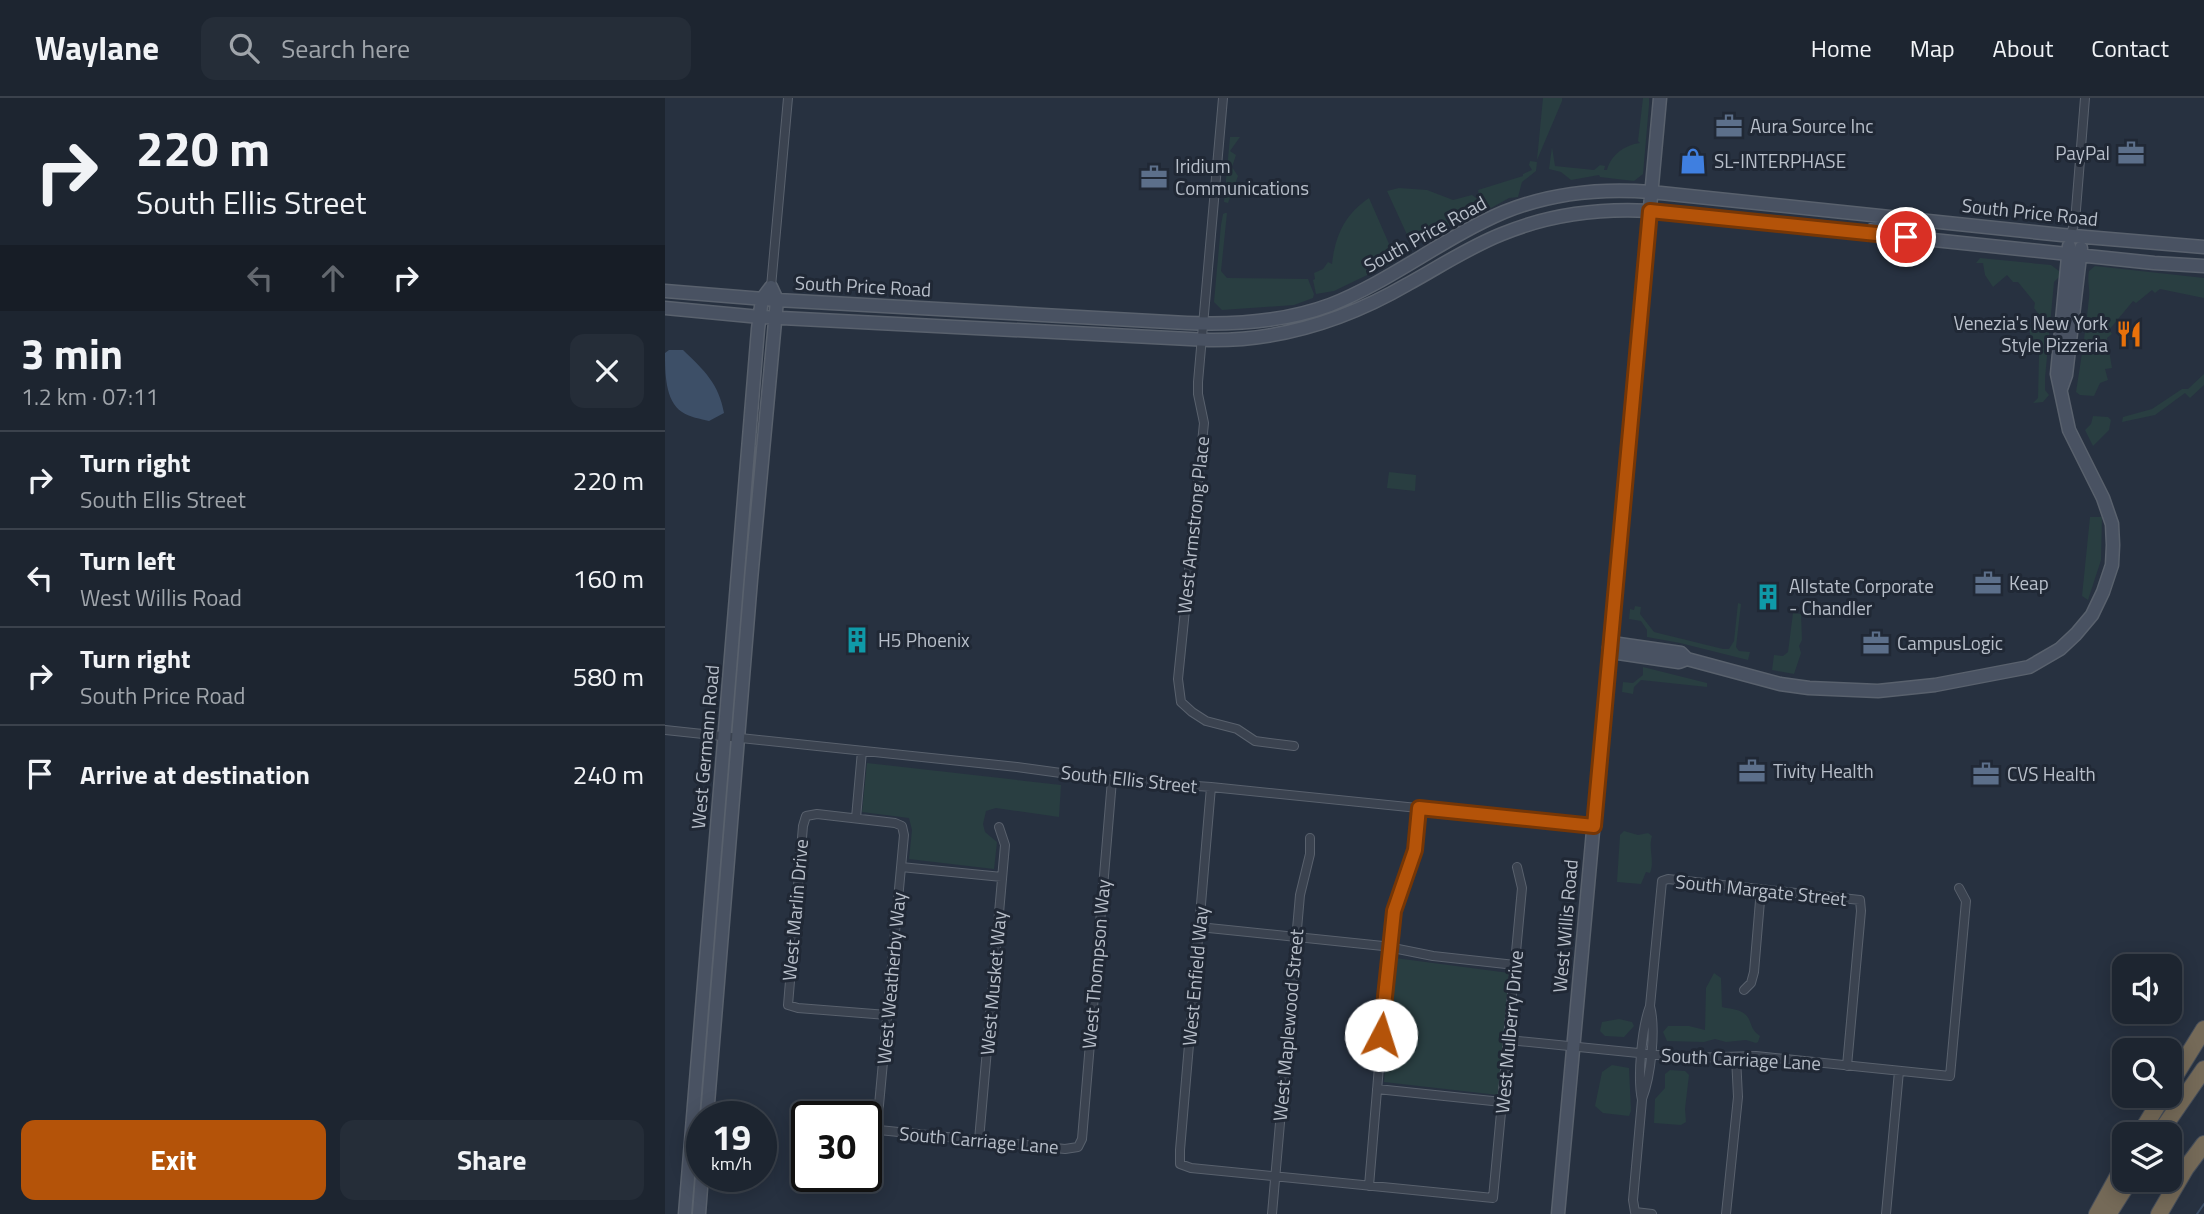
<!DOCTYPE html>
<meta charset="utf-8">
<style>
body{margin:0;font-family:"Titillium Web",sans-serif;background:#252d38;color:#f1f3f6;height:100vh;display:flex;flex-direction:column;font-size:26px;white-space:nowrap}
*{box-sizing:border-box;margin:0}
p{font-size:23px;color:#a0a5ab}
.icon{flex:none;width:38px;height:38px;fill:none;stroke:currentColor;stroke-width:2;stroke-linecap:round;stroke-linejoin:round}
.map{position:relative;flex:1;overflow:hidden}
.sheet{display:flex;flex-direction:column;background:#1d2530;width:665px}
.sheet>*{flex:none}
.hud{background:#1d2530;color:#f1f3f6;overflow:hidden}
.controls{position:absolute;left:1447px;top:856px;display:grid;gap:14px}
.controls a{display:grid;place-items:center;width:70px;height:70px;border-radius:14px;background:#1d2530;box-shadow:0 4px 18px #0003,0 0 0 2px #3b424c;font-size:35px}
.speed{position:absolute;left:21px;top:1003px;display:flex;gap:14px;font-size:35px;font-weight:700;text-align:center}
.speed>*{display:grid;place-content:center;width:91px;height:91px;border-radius:50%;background:#1d2530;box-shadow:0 4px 18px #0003,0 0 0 2px #3b424c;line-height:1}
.speed small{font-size:18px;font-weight:400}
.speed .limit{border:4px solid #111;border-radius:10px;background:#fff;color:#111}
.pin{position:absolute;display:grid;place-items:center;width:60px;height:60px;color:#fff;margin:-30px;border:4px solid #fff;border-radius:50%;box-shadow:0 2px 7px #0007}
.me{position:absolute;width:77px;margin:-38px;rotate:5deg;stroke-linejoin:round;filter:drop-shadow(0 0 5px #0008)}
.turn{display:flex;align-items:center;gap:24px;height:147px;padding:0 21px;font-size:32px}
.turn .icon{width:91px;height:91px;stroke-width:2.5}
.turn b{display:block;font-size:49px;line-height:60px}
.lanes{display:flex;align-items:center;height:66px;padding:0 21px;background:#0003;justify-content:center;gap:35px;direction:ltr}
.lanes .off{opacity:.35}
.round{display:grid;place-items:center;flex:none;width:74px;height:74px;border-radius:14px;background:#252d38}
.head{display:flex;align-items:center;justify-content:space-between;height:119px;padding:0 21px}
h1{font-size:42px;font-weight:700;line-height:52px}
.primary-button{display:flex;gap:14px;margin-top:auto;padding:14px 21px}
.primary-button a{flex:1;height:80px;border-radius:14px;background:#b45309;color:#fff;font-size:28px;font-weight:700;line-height:80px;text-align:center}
.primary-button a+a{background:#252d38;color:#f1f3f6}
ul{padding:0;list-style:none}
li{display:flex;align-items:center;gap:21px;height:98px;padding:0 21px;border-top:2px solid #3b424c}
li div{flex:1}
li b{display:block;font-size:26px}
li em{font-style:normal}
header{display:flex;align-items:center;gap:42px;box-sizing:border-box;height:98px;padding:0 35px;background:#1d2530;border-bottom:2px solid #3b424c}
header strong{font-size:33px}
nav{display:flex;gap:38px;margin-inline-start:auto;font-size:24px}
.search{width:490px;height:63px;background:#252d38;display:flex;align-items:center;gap:18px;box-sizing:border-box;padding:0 24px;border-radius:14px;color:#a0a5ab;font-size:26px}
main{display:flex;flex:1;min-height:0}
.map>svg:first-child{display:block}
.green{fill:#293e41}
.water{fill:#3d4f67}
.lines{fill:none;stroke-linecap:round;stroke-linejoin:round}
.stream{stroke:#3d4f67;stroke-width:2}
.street-casing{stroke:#59616d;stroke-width:10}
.secondary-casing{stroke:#59616d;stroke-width:15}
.highway-casing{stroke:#464e5a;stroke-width:18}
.street{stroke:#3b4350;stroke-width:8}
.secondary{stroke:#495262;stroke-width:12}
.highway{stroke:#756a58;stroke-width:16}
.route-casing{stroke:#753606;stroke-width:18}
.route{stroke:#b45309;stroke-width:12}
.labels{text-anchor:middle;stroke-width:6;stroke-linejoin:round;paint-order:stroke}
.poi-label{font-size:19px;fill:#b8bfca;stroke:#202835;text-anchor:start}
.street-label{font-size:19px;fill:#b8bfca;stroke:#202835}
</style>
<header>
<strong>Waylane</strong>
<div class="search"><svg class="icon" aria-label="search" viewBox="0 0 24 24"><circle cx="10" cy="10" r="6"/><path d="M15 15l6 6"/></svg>Search here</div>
<nav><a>Home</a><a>Map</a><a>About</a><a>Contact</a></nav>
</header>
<main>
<section class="sheet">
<div class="hud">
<div class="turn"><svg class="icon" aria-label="right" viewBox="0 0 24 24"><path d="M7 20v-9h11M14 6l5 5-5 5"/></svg><div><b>220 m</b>South Ellis Street</div></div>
<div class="lanes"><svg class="icon off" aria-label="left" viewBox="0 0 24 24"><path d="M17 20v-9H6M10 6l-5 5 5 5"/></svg><svg class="icon off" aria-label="ahead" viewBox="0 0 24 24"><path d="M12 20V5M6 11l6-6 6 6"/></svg><svg class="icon" aria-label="right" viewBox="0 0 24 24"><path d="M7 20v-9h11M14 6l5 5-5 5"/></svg></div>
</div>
<div class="head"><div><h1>3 min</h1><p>1.2 km · 07:11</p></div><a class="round"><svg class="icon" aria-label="close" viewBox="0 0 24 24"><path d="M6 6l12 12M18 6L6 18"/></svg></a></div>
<ul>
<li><svg class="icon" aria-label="right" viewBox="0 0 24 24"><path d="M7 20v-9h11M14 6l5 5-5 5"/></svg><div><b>Turn right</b><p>South Ellis Street</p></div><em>220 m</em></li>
<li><svg class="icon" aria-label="left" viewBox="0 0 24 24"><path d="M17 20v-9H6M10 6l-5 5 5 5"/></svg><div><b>Turn left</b><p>West Willis Road</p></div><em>160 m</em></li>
<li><svg class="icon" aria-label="right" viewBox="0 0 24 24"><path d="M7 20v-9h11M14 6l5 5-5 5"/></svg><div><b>Turn right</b><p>South Price Road</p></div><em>580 m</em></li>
<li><svg class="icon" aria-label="arrive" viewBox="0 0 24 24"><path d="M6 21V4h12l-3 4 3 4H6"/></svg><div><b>Arrive at destination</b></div><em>240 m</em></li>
</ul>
<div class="primary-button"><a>Exit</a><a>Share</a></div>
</section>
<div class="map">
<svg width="1539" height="1116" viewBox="0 0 1539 1116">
<rect width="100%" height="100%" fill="#273140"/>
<path class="green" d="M878,0H897V3L872,62Z
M978,0H984V7L978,76L969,83L935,79L934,77L906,82L896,74L884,71L887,49L890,68L929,72L935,67L940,68L939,72H942C946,57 959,47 975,45L973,43Z
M565,39H575L565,53L571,57L567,69L573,78L563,105L559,104Z
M865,63L872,64L871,73L857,84L853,99L844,100L826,110L814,97L813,92L858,78V76L867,72L864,67Z
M734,90L762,92L788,102L807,97L811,100L812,98L821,108L820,112L783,128L755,144L744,141L722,93Z
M704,100L728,155L725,166L669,193L651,196L648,182L650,181L649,175L658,171L663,164L667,166C670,138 680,116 704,100Z
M560,115H562L556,173L562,180L643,181L649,196L648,200L629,207L557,212L549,204L556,127L558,116Z
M1315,160L1386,167L1394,173V179L1389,184L1380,280V292L1384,297L1378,304L1368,305L1373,300L1374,257L1377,253L1373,248L1367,246L1364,230L1376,219L1369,210L1370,205L1353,184H1348L1342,177L1328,189L1320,177L1318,165H1311Z
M1430,168L1539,180V200L1495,191L1490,195L1487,192L1471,205L1468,203L1444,232L1447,236L1442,240L1447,270L1440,271L1443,282L1435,285L1429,298L1415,297L1411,294C1416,262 1421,231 1424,200C1425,190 1422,183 1424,173Z
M1539,276V287L1525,300L1520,295L1490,317L1457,324L1458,319L1487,311L1517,291H1523Z
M1428,318L1443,319L1446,322L1444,332L1428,348L1420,332L1426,326Z
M724,374L751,377L750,393L722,390Z
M1425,419H1437L1436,462L1423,502L1417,498Z
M1073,505L1076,506L1071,549L1074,553L1085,554L1083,562L1015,545L982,539V532L976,523L964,521L965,511L969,512L970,508L976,509L975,516L989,534L1058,551H1064L1069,543Z
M1128,515L1136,516L1137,542L1134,548L1136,555L1129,576L1107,572L1109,557L1118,558L1123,554Z
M978,569L1042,585V589L976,582L969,589L968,596L957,594L958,584L968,585L978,577Z
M202,665L396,687L394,719L331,710L321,713L318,726L320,734L332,744L329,771L244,761L247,732L244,720L197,714Z
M959,733L973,737L983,735L987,738C983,750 990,763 985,775L981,774L976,786L952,784L955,737Z
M730,860L844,875L833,997L719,984Z
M1049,875L1056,880L1057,909C1065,911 1075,911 1081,917C1088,925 1084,930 1095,938L1093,944L1091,945L1081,942L1061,944L1050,941L1039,944L1002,943L998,934L1003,928H1024L1040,932L1041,890Z
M954,921L967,924L969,928L959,939L940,938L935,933L937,924Z
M947,967L964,970L966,1013L964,1018L938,1015L930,1008L937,974Z
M1005,972L1020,973L1024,977L1020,1011L1021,1024L1016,1027L989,1025L990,1001L1000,990V976Z"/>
<path class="water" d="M4,252H18C39,272 54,286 59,315L44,323C36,321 24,319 17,314C0,303 0,274 0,255Z"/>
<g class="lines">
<path class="stream" d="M1532,1116L1539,1106"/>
<g class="street-casing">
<path id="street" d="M558,0L533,284V296L539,325L513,581L516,604L527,614L541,623L572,631L590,643L629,648
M1405,138L1410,124L1420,0
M106,189L123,0
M0,632L352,669L447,682L546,689L929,728
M546,689L515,1052V1066L526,1070L828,1100L857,790L852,769
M191,720L197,653
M236,769L337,779
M534,829L718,848L768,858L850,867
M1079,892L1086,885L1089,874L1096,791
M222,917L133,910L123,907L138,728L141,718L152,716L230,725L237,728L239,737L213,1018L214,1032L400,1051L413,1049L417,1041L447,682
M843,942L1023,960L1091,958L1285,978L1301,803L1294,790
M712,991L837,1004
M977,1001C986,978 991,931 985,908
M314,1042L340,747L334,729
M704,1088L724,849L729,813L750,752L754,710
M607,1116L635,797L645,756V740
M987,1116L970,1114L968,1102L977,1002C972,979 977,929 985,908L997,783L1003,781L1195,802L1196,813L1182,968
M1061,1116L1073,999L1071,959
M1221,1116L1234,973"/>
</g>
<g class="secondary-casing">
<path id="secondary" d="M1207,132C1223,125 1235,131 1253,121
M0,193L112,202L522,225C570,227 619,224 665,207C726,183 778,140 839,114C886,95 937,90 986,94L1397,137L1539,149
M0,210L95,219L544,242C616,243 681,222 743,186C774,169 804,149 837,136C890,114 943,109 1000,114L1489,165L1539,168
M1396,291L1401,277L1416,150
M944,550L954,546L1016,555L1022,561L1115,586L1144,590L1213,593L1270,587L1364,569L1395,551L1411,536L1427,517L1438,494L1447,467L1448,447L1447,426L1438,400L1404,332L1392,276L1404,148
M944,550L953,555L1014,564L1022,561
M20,1116L93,231L97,201L106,189L112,202L86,482L42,1018
M34,1116L37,1077
M893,1116L995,0"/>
</g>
<g class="highway-casing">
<path id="highway" d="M1505,986L1539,931
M1475,1036L1498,998
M1494,1036L1539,971
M1444,1115L1465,1082
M1432,1116L1460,1065
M1494,1116L1521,1070L1539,1046"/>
</g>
<use href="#street" class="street"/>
<use href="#secondary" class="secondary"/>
<use href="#highway" class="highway"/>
</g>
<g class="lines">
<g class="route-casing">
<path id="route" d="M716,937L729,813L750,752L754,710L929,728L985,113L1241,139"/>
</g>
<use href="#route" class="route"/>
</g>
<defs>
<g id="office-bare" transform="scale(2.1)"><path d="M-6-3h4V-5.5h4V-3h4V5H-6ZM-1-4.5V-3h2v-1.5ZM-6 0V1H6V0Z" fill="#5c6f8a" stroke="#202835" stroke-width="2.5" paint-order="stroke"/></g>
<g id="shop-bare" transform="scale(2.1)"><path d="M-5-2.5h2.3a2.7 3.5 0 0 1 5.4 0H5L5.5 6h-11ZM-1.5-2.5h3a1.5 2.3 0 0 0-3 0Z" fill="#3f7fe0" stroke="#202835" stroke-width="2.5" paint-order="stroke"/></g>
<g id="restaurant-bare" transform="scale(2.1)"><path d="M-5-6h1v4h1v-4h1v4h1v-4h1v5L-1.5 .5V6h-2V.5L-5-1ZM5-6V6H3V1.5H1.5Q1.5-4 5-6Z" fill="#e8710a" stroke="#202835" stroke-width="2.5" paint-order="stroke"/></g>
<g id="building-bare" transform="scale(2.1)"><path d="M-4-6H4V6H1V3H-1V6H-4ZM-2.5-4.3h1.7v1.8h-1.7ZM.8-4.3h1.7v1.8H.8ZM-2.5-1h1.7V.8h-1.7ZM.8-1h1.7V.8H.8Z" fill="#0f9aa8" stroke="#202835" stroke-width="2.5" paint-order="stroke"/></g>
</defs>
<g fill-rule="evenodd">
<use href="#office-bare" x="1064" y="28"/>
<use href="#office-bare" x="1466" y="55"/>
<use href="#shop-bare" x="1028" y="63"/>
<use href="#office-bare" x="489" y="79"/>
<use href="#restaurant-bare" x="1464" y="236"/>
<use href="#office-bare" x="1323" y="485"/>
<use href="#building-bare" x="1103" y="499"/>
<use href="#building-bare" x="192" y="542"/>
<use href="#office-bare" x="1211" y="545"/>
<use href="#office-bare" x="1087" y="673"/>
<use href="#office-bare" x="1321" y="676"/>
</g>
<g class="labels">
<g class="poi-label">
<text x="1085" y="35">Aura Source Inc</text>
<text x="1445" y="62" text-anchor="end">PayPal</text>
<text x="1049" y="70">SL-INTERPHASE</text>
<text x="510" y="75">Iridium<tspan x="510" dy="22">Communications</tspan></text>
<text x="1443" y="232" text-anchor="end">Venezia's New York<tspan x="1443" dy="22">Style Pizzeria</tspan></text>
<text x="1344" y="492">Keap</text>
<text x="1124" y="495">Allstate Corporate<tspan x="1124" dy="22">- Chandler</tspan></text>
<text x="213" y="549">H5 Phoenix</text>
<text x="1232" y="552">CampusLogic</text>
<text x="1108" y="680">Tivity Health</text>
<text x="1342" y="683">CVS Health</text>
</g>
<g class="street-label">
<text transform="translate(1365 114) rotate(6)" y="7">South Price Road</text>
<text transform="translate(760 136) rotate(-29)" y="7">South Price Road</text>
<text transform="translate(198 188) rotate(3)" y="7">South Price Road</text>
<text transform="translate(528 427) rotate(-84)" y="7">West Armstrong Place</text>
<text transform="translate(40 649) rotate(-85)" y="7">West Germann Road</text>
<text transform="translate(464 681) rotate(6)" y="7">South Ellis Street</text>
<text transform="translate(1096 792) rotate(6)" y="7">South Margate Street</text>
<text transform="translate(130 812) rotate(-85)" y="7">West Marlin Drive</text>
<text transform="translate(900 828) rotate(-85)" y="7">West Willis Road</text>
<text transform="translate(431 866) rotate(-85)" y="7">West Thompson Way</text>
<text transform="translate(530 878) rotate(-85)" y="7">West Enfield Way</text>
<text transform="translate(226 880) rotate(-85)" y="7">West Weatherby Way</text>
<text transform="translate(328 885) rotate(-85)" y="7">West Musket Way</text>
<text transform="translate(623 927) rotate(-85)" y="7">West Maplewood Street</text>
<text transform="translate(844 934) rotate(-85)" y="7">West Mulberry Drive</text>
<text transform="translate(1076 961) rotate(3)" y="7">South Carriage Lane</text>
<text transform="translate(314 1042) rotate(5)" y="7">South Carriage Lane</text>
</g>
</g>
</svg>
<div class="controls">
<a><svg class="icon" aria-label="sound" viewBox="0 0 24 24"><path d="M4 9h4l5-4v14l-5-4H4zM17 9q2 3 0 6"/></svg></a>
<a><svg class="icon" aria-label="search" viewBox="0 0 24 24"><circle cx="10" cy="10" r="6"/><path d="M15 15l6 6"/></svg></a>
<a><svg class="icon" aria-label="layers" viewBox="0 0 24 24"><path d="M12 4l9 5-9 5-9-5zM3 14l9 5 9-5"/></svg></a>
</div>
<div class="speed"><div>19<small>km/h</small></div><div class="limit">30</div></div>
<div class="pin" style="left:1241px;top:139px;background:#d93025"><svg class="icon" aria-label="arrive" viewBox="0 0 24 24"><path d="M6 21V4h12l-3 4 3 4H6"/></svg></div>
<svg class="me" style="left:716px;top:937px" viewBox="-20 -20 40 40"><circle r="19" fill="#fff"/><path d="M0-13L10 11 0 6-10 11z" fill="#b45309"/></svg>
</div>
</main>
